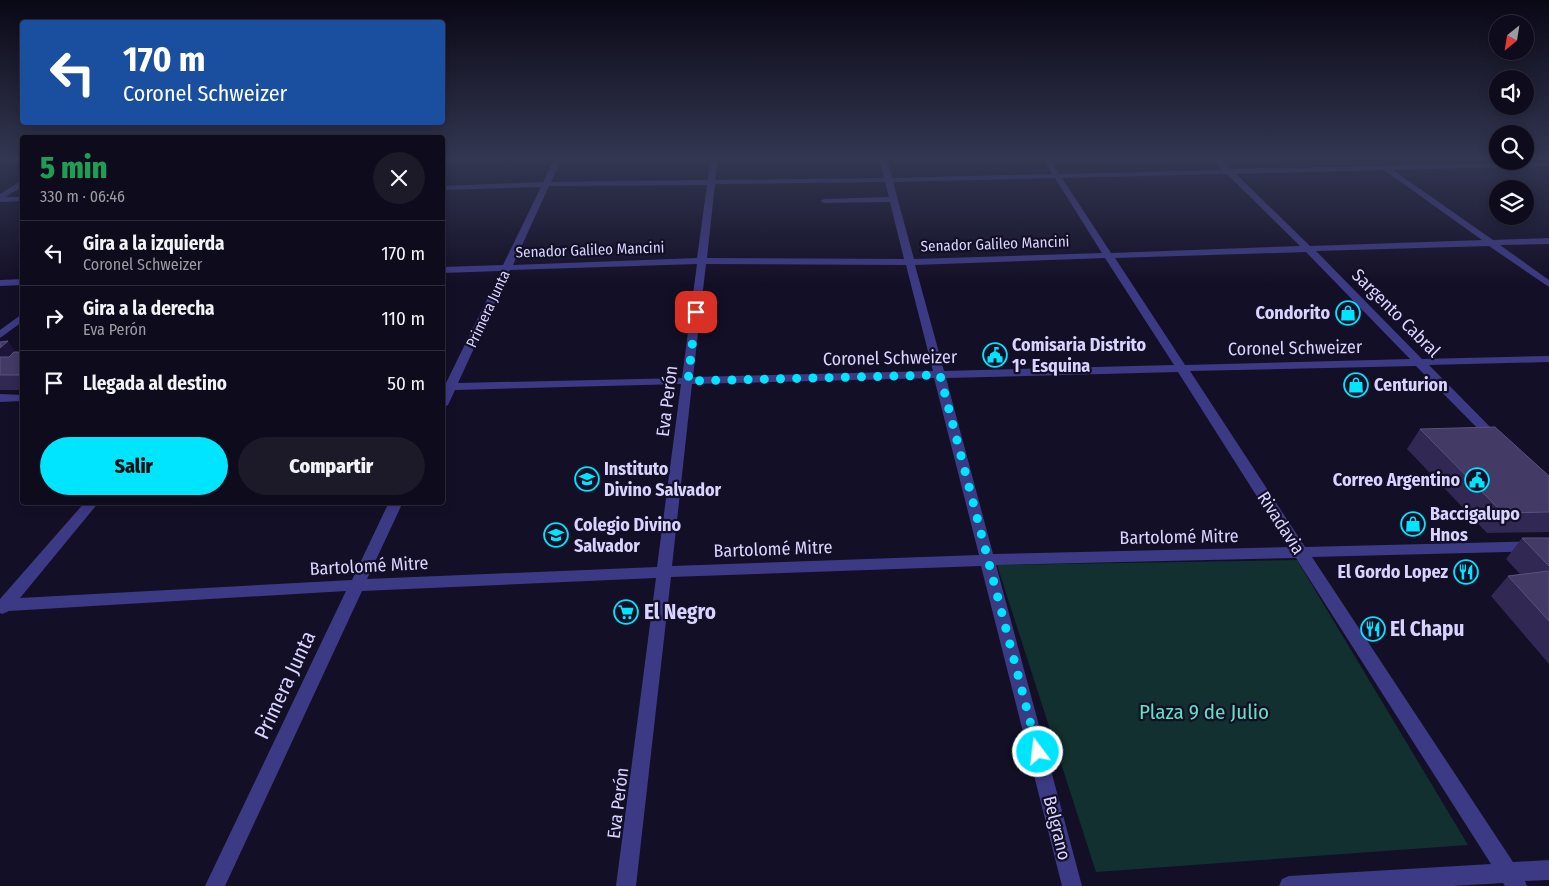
<!DOCTYPE html>
<html lang="es">
<meta charset="utf-8">
<style>
body{margin:0;font-family:"Fira Sans Condensed",sans-serif;background:#1c1929;color:#f1f3f6;height:100vh;display:flex;flex-direction:column;font-size:19px;white-space:nowrap}
*{box-sizing:border-box;margin:0}
p{font-size:16px;color:#9b9ba3}
.icon{flex:none;width:28px;height:28px;fill:none;stroke:currentColor;stroke-width:2;stroke-linecap:round;stroke-linejoin:round}
.map{position:relative;flex:1;overflow:hidden}
.side{position:absolute;left:20px;top:135px;width:425px;height:370px;display:flex;flex-direction:column;background:#0e0b1c;border-radius:5px;box-shadow:0 2px 12px #0003,0 0 0 1px #2e2b3b}
.side>*{flex:none}
.top-card{position:absolute;left:20px;top:20px;width:425px;height:105px;border-radius:5px;box-shadow:0 2px 12px #0003,0 0 0 1px #2e2b3b;background:#1a4fa0;color:#fff;overflow:hidden}
.needle{width:32px;rotate:210deg}
.tools{position:absolute;left:1489px;top:15px;display:grid;gap:10px}
.tools a{display:grid;place-items:center;width:45px;height:45px;border-radius:50%;background:#0e0b1c;box-shadow:0 2px 12px #0003,0 0 0 1px #2e2b3b;font-size:25px}
.pin{position:absolute;display:grid;place-items:center;width:42px;height:42px;color:#fff;margin:-21px;border-radius:10px;box-shadow:0 2px 8px #0006}
.me{position:absolute;width:55px;margin:-28px;rotate:345deg;stroke-linejoin:round;filter:drop-shadow(0 0 4px #0008)}
.turn{display:flex;align-items:center;gap:18px;height:105px;padding:0 20px;font-size:22px}
.turn .icon{width:65px;height:65px;stroke-width:2.5}
.turn b{display:block;font-size:35px;line-height:42px}
.round{display:grid;place-items:center;flex:none;width:52px;height:52px;border-radius:26px;background:#1c1929}
.head{display:flex;align-items:center;justify-content:space-between;height:85px;padding:0 20px}
h1{font-size:30px;font-weight:800;line-height:38px;color:#1e9e55}
.primary-button{display:flex;gap:10px;margin-top:auto;padding:10px 20px}
.primary-button a{flex:1;height:58px;border-radius:30px;background:#00e5ff;color:#111;font-size:20px;font-weight:800;line-height:58px;text-align:center}
.primary-button a+a{background:#1c1929;color:#f1f3f6}
ul{padding:0;list-style:none}
li{display:flex;align-items:center;gap:15px;height:65px;padding:0 20px;border-top:1px solid #2e2b3b}
li div{flex:1}
li b{display:block;font-size:19px}
li em{font-style:normal}
.map>svg:first-child{display:block}
.green{fill:#12302f}
.lines{fill:none;stroke-linecap:round;stroke-linejoin:round}
.minor{fill:#3d3a85;fill-rule:evenodd}
.wall{fill:#312854}
.shaded-wall{fill:#1d163a}
.building{fill:#433a66;stroke:#5a527e}
.route{stroke:#00e5ff;stroke-width:9;stroke-dasharray:0 16.2}
.labels{text-anchor:middle;stroke-width:4.5;stroke-linejoin:round;paint-order:stroke}
.far-street-label{font-size:15px;fill:#d9d4ff;stroke:#130f26}
.poi-label{font-size:18px;font-weight:bold;fill:#d9d4ff;stroke:#130f26;text-anchor:start}
.street-label{font-size:18px;fill:#d9d4ff;stroke:#130f26}
.near-poi-label{font-size:21px;font-weight:bold;fill:#d9d4ff;stroke:#130f26;text-anchor:start}
.near-street-label{font-size:21px;fill:#d9d4ff;stroke:#130f26}
.near-park-label{font-size:21px;fill:#5fe0c0;stroke:#130f26}
</style>
<div class="map">
<svg width="1549" height="886" viewBox="0 0 1549 886">
<rect width="100%" height="100%" fill="#130f26"/>
<path class="green" d="M1297,560L1468,845L1096,872L997,565Z"/>
<g class="lines">
<path class="minor" d="M554,159H562L551,182L708,180L710,159H718L715,180L884,178L879,159H887L892,178L1052,174L1043,159H1050L1059,174L1222,170L1213,159H1221L1231,169L1549,162V166L1393,170L1493,240L1549,238V244L1500,245L1549,280V287L1489,246L1316,251L1422,359L1549,356V362L1429,365L1499,436L1501,439L1499,442H1491L1416,366L1190,371L1305,547L1549,541V551L1312,557L1513,862L1549,860V880L1525,881L1527,886H1505L1503,883L1452,886H1279L1282,879L1289,876L1491,864L1296,558L996,565L1082,886H1062L981,566L671,577L636,886H616L656,578L362,591L225,886H205L346,591L9,611L2,614L0,613V599L85,502H99L20,598L352,580L389,502H403L367,579L657,567L681,384L455,390L448,405L442,408V384L446,383L501,271L442,273V267L503,265L541,187L442,190V186L543,182ZM1384,170L1482,240L1310,246L1236,174ZM1227,174L1300,246L1111,253L1062,178ZM1055,178L1102,253L914,259L893,182ZM885,182L889,197L824,199L820,201L824,203L890,202L904,259L707,258L715,184ZM707,185L697,258L513,265L549,186ZM1306,252L1410,359L1185,365L1115,258ZM1105,258L1174,365L944,371L915,265ZM697,264L682,378L458,383L510,270ZM706,264L906,265L933,371L693,377ZM1178,372L1289,547L993,554L946,378ZM934,378L979,555L672,566L692,384Z
M19,182H22V187L5,197H22V201L0,202V194Z
M22,279V285L0,286V280Z
M22,314V322L0,338V330Z
M0,394L22,395V401L0,402Z"/>
</g>
<path class="wall" d="M0,342L15,352H22V390H0Z
M1420,429L1549,476V532L1487,533L1407,449Z
M1522,538H1549V664L1491,596L1508,576L1520,574L1506,559Z"/>
<path class="shaded-wall" d="M8,341L18,356L0,372V348Z"/>
<path class="building" d="M8,341L0,348V342Z
M14,352H22V375H0V357H9Z
M1495,427L1549,476V512L1503,513L1420,429Z
M1522,538H1549V566Z
M1549,571V621L1508,576Z"/>
<linearGradient id="sky" x2="0" y2="1"><stop stop-color="#0a0815"/><stop offset="0.56" stop-color="#333752"/><stop offset="1" stop-color="#333752" stop-opacity="0"/></linearGradient>
<rect width="1549" height="284" fill="url(#sky)"/>
<g class="lines">
<path class="route" d="M696,312L688,381L940,375L1038,752"/>
</g>
<defs>
<g id="shop-ring" transform="scale(1.25)"><circle r="9.5" fill="#130f26" stroke="#00e5ff" stroke-width="1.5"/><path d="M-5-2.5h2.3a2.7 3.5 0 0 1 5.4 0H5L5.5 6h-11ZM-1.5-2.5h3a1.5 2.3 0 0 0-3 0Z" fill="#00e5ff"/></g>
<g id="civic-ring" transform="scale(1.25)"><circle r="9.5" fill="#130f26" stroke="#00e5ff" stroke-width="1.5"/><path d="M-.6-6.5H3V-4.5H.6V-3L4-1V1h2V6H-6V1h2V-1L-.6-3ZM-1.2 2.5V6h2.4V2.5Z" fill="#00e5ff"/></g>
<g id="school-ring" transform="scale(1.25)"><circle r="9.5" fill="#130f26" stroke="#00e5ff" stroke-width="1.5"/><path d="M0-5L7-2L0 1L-7-2ZM-4 1L0 2.5L4 1V4Q0 6-4 4Z" fill="#00e5ff"/></g>
<g id="restaurant-ring" transform="scale(1.25)"><circle r="9.5" fill="#130f26" stroke="#00e5ff" stroke-width="1.5"/><path d="M-5-6h1v4h1v-4h1v4h1v-4h1v5L-1.5 .5V6h-2V.5L-5-1ZM5-6V6H3V1.5H1.5Q1.5-4 5-6Z" fill="#00e5ff"/></g>
<g id="supermarket-ring" transform="scale(1.25)"><circle r="9.5" fill="#130f26" stroke="#00e5ff" stroke-width="1.5"/><path d="M-6-5.5h2.5l.6 2H6L4.5 2H-2.5L-4.4-4H-6ZM-1.5 3.2a1.3 1.3 0 1 0 .1 0ZM3 3.2a1.3 1.3 0 1 0 .1 0Z" fill="#00e5ff"/></g>
</defs>
<g fill-rule="evenodd">
<use href="#shop-ring" x="1348" y="313"/>
<use href="#civic-ring" x="995" y="355"/>
<use href="#shop-ring" x="1356" y="385"/>
<use href="#school-ring" x="587" y="479"/>
<use href="#civic-ring" x="1477" y="480"/>
<use href="#shop-ring" x="1413" y="524"/>
<use href="#school-ring" x="556" y="535"/>
<use href="#restaurant-ring" x="1466" y="572"/>
<use href="#supermarket-ring" x="626" y="612"/>
<use href="#restaurant-ring" x="1373" y="629"/>
</g>
<g class="labels">
<g class="far-street-label">
<text transform="translate(995 244) rotate(-2)" y="5">Senador Galileo Mancini</text>
<text transform="translate(590 250) rotate(-2)" y="5">Senador Galileo Mancini</text>
<text transform="translate(488 309) rotate(-65)" y="5">Primera Junta</text>
</g>
<g class="poi-label">
<text x="1330" y="319" text-anchor="end">Condorito</text>
<text x="1012" y="351">Comisaria Distrito<tspan x="1012" dy="21">1° Esquina</tspan></text>
<text x="1374" y="391">Centurion</text>
<text x="604" y="475">Instituto<tspan x="604" dy="21">Divino Salvador</tspan></text>
<text x="1460" y="486" text-anchor="end">Correo Argentino</text>
<text x="1430" y="520">Baccigalupo<tspan x="1430" dy="21">Hnos</tspan></text>
<text x="574" y="531">Colegio Divino<tspan x="574" dy="21">Salvador</tspan></text>
<text x="1448" y="578" text-anchor="end">El Gordo Lopez</text>
</g>
<g class="street-label">
<text transform="translate(1396 313) rotate(45)" y="6">Sargento Cabral</text>
<text transform="translate(1295 348) rotate(-1)" y="6">Coronel Schweizer</text>
<text transform="translate(890 358) rotate(-1)" y="6">Coronel Schweizer</text>
<text transform="translate(667 401) rotate(-83)" y="6">Eva Perón</text>
<text transform="translate(1281 523) rotate(57)" y="6">Rivadavia</text>
<text transform="translate(1179 537) rotate(-1)" y="6">Bartolomé Mitre</text>
<text transform="translate(773 549) rotate(-2)" y="6">Bartolomé Mitre</text>
<text transform="translate(369 566) rotate(-3)" y="6">Bartolomé Mitre</text>
<text transform="translate(618 803) rotate(-83)" y="6">Eva Perón</text>
<text transform="translate(1057 828) rotate(76)" y="6">Belgrano</text>
</g>
<g class="near-poi-label">
<text x="644" y="619">El Negro</text>
<text x="1390" y="636">El Chapu</text>
</g>
<g class="near-street-label">
<text transform="translate(285 685) rotate(-65)" y="7">Primera Junta</text>
</g>
<g class="near-park-label">
<text x="1204" y="719">Plaza 9 de Julio</text>
</g>
</g>
</svg>
<div class="tools">
<a><svg class="needle" viewBox="-14 -14 28 28"><path d="M0-13l5 13h-10z" fill="#e53935"/><path d="M0 13l5-13h-10z" fill="#9b9ba3"/></svg></a>
<a><svg class="icon" aria-label="sound" viewBox="0 0 24 24"><path d="M4 9h4l5-4v14l-5-4H4zM17 9q2 3 0 6"/></svg></a>
<a><svg class="icon" aria-label="search" viewBox="0 0 24 24"><circle cx="10" cy="10" r="6"/><path d="M15 15l6 6"/></svg></a>
<a><svg class="icon" aria-label="layers" viewBox="0 0 24 24"><path d="M12 4l9 5-9 5-9-5zM3 14l9 5 9-5"/></svg></a>
</div>
<div class="pin" style="left:696px;top:312px;background:#d93025"><svg class="icon" aria-label="arrive" viewBox="0 0 24 24"><path d="M6 21V4h12l-3 4 3 4H6"/></svg></div>
<svg class="me" style="left:1038px;top:752px" viewBox="-20 -20 40 40"><circle r="17" fill="#00e5ff" stroke="#fff" stroke-width="3"/><path d="M0-11L8 9 0 5-8 9z" fill="#fff"/></svg>
<div class="top-card">
<div class="turn"><svg class="icon" aria-label="left" viewBox="0 0 24 24"><path d="M17 20v-9H6M10 6l-5 5 5 5"/></svg><div><b>170 m</b>Coronel Schweizer</div></div>
</div>
<section class="side">
<div class="head"><div><h1>5 min</h1><p>330 m · 06:46</p></div><a class="round"><svg class="icon" aria-label="close" viewBox="0 0 24 24"><path d="M6 6l12 12M18 6L6 18"/></svg></a></div>
<ul>
<li><svg class="icon" aria-label="left" viewBox="0 0 24 24"><path d="M17 20v-9H6M10 6l-5 5 5 5"/></svg><div><b>Gira a la izquierda</b><p>Coronel Schweizer</p></div><em>170 m</em></li>
<li><svg class="icon" aria-label="right" viewBox="0 0 24 24"><path d="M7 20v-9h11M14 6l5 5-5 5"/></svg><div><b>Gira a la derecha</b><p>Eva Perón</p></div><em>110 m</em></li>
<li><svg class="icon" aria-label="arrive" viewBox="0 0 24 24"><path d="M6 21V4h12l-3 4 3 4H6"/></svg><div><b>Llegada al destino</b></div><em>50 m</em></li>
</ul>
<div class="primary-button"><a>Salir</a><a>Compartir</a></div>
</section>
</div>
